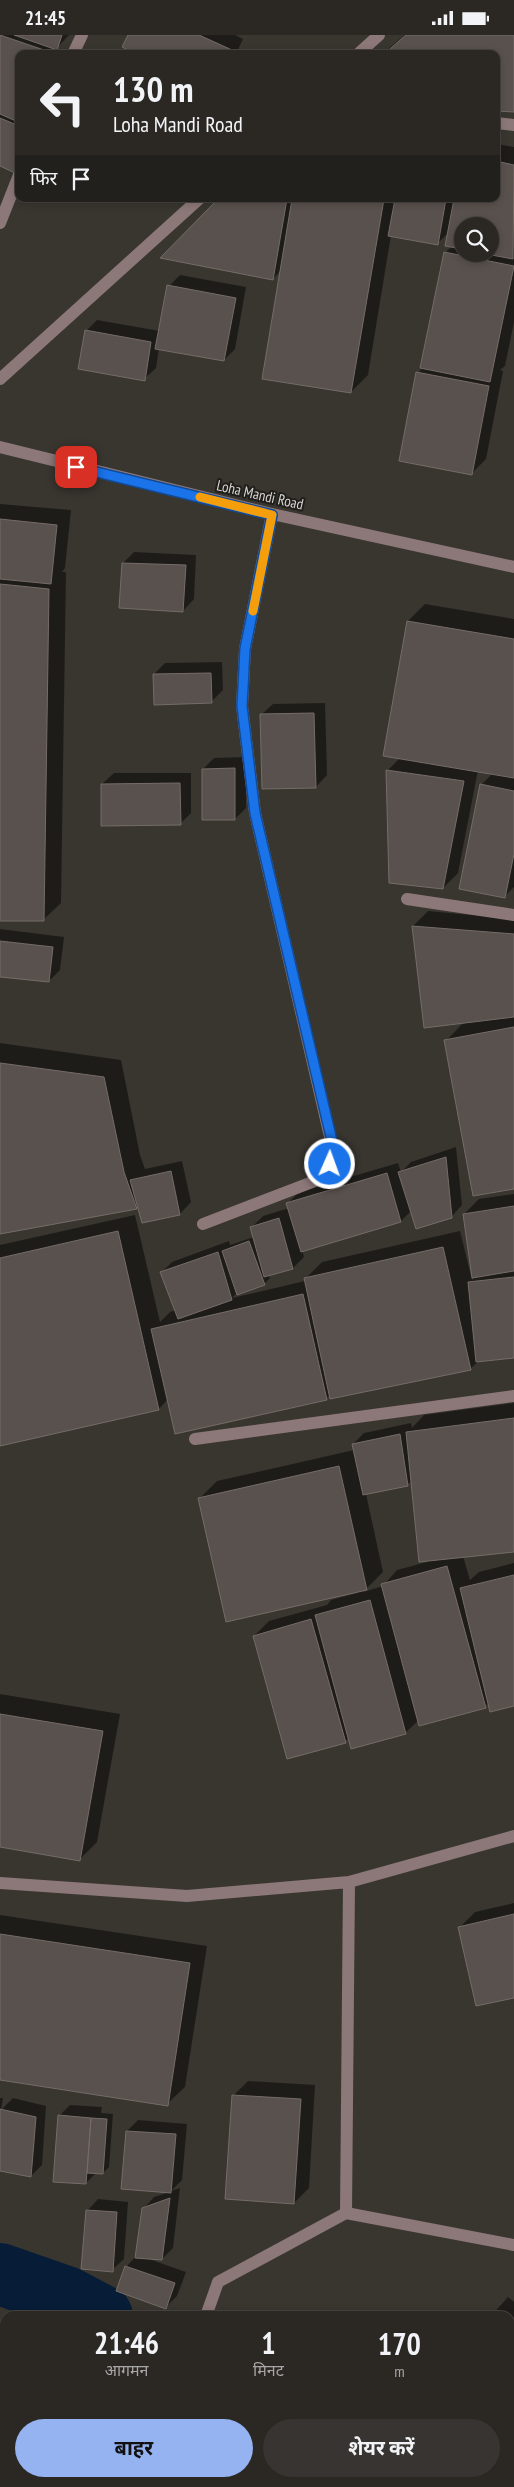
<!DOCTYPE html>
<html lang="hi">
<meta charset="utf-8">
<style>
body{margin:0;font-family:"PT Sans Narrow","Noto Sans Devanagari",sans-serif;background:#373431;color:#f1f3f6;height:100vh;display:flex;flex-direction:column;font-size:19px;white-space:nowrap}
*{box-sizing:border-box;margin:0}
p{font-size:16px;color:#a6a6a6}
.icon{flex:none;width:28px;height:28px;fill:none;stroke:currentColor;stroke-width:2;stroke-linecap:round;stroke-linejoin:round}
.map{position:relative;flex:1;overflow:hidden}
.side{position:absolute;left:0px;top:2276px;width:515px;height:176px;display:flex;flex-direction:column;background:#2b2824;border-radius:15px 15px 0 0;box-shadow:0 2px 8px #0003,0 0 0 1px #474441}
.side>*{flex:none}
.top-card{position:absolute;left:15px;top:15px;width:485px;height:152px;border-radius:10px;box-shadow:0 2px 8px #0003,0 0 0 1px #474441;background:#2b2824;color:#f1f3f6;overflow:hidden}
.fabs{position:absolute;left:454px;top:182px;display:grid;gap:10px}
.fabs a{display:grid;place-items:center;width:45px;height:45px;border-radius:50%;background:#2b2824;box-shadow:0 2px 8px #0003,0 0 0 1px #474441;font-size:25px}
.pin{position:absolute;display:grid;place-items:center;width:42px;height:42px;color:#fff;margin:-21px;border-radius:10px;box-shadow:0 2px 8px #0006}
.me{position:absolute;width:55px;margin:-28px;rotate:2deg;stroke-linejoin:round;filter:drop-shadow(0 0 4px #0008)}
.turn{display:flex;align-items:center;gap:18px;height:105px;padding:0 15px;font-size:22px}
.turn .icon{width:65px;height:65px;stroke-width:2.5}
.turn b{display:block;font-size:35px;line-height:42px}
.then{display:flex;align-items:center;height:48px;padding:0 15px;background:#0003;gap:10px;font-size:19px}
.eta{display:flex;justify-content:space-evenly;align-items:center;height:85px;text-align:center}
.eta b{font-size:30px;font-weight:700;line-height:35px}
.cta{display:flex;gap:10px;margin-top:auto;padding:10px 15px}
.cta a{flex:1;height:58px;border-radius:30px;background:#95b2f1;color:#111;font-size:20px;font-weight:700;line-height:58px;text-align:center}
.cta a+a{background:#373431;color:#f1f3f6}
.status{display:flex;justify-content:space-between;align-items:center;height:35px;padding:0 25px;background:#2b2824;direction:ltr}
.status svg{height:14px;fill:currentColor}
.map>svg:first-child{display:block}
.shadow{fill:#0007;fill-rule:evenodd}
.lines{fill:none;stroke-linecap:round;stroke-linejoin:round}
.river{stroke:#071c36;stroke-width:62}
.building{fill:#59514d;stroke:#756c68}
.minor{stroke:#8d7879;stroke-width:12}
.route-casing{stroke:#114b97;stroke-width:12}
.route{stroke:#1a73e8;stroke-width:9}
.slow{stroke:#f59e0b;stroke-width:9}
.labels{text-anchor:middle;stroke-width:4;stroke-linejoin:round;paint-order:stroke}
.street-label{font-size:15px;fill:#d6d4d0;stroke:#1f1e1b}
</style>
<div class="status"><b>21:45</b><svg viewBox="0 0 49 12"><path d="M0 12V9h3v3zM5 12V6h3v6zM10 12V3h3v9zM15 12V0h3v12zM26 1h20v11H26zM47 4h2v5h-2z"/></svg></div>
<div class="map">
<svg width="514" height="2452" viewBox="0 0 514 2452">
<rect width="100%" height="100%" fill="#393630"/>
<path class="shadow" d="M0,0H69L56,14L54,13L52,19H19V132L15,136L0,130Z
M129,0H235L243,4L236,19H140Z
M405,0H514V76L496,19H382Z
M496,109L514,112V287L505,331L500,335L503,336L486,424L471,439L418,338L423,332L446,217L452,211L449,197L437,209L391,200L368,340L351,357L281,235L273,244L163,222L220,164H496ZM462,191H490V219H462Z
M180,240L246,252L235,314L224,325L159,313L156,333L144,344L86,296L97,285L160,296L169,251Z
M0,469L71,475L65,533L62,537H66L61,868L43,885H0Z
M134,517L196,520L194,564L183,576L123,528Z
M425,569L514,584V852L505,861L481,750L493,738L478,735L458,838L443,853L388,735L400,723L408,586Z
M222,627L223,655L212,666L154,639L165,628Z
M325,668L327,740L316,752L261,680L273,669Z
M246,722V773L235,784L203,734L214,723Z
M114,738H191V778L180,789L102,749Z
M428,876L514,884V1152L446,1006L464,987L413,891Z
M0,894L64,902L60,935L49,946L0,941Z
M0,1008L121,1025L140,1120L145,1134L182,1126L191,1167L180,1179L138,1171L0,1198Z
M456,1112L462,1170L451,1182L411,1176L401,1186L302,1215L304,1222L293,1233L268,1240L270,1243L264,1249L238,1257L232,1263L305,1246V1244L322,1227L460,1196L472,1245L476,1241L464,1179L479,1164L514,1159V1322L479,1326L470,1334L331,1359L326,1364H168L159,1374L0,1404V1210L135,1180L160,1287L170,1277L176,1275L161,1238L172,1227L229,1206L230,1210L254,1202L252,1192L263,1181L289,1173L288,1168L299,1157L398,1128L401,1137L411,1127Z
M514,1368V1516L463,1521L470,1545L479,1537L514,1528V1670L489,1668L485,1671L419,1685L405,1698L349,1702L345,1707L254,1601L269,1586L327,1570L331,1565L357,1558L356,1556L200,1463L217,1446L354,1415L353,1409L364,1398L411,1388L412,1393L424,1380ZM412,1445L427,1527L397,1535L383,1551L363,1557L383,1537L366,1459L407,1450Z
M0,1659L120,1679L97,1807L80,1824L0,1811Z
M514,1868V1962L460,1892L475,1877Z
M0,1880L207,1911L185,2052L167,2069L0,2044Z
M248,2046L315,2050L309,2153L294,2168L233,2061Z
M0,2063H3L1,2075L13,2063L46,2071L42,2130L31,2141L0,2135Z
M70,2070L102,2072L101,2078L113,2079L109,2132L103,2138H96L86,2148L59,2081Z
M138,2085L187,2089L182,2145L171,2156L180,2153L173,2213L162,2224L146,2223L186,2237L177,2261L166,2272L126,2232L137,2220L143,2174L154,2162L170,2157L127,2096Z
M98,2164L128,2167L124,2224L112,2235L87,2176Z
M508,2262L514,2267V2452H499L493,2448H510V2281H491Z
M0,2413L5,2414V2448H12L11,2452H0Z
M105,2448H141L140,2452H104Z
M199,2448H253L252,2452H201L197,2451Z"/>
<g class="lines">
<path class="river" d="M0,2239L66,2262L102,2281
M370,2448L375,2452"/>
</g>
<path class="building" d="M0,0L47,16L46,19H19L18,87L0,79Z
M14,0H62L57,15Z
M128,0H199L232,15L231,19H136L122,12Z
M406,0H514V77L496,76V19H384Z
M0,83L19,91V129L15,138L0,131Z
M496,126L514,130L513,224L486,219H490V191H462V214L445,211L454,164H496Z
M218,164H287L273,245L160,223Z
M292,164H384L351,358L262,344Z
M395,164H446L438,210L388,201Z
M444,217L514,231L490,347L420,333Z
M167,250L236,263L224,326L155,314Z
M85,295L151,307L145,346L78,334Z
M416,337L489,351L472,440L399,426Z
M0,484L57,490L51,549L0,544Z
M122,528L186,530L183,577L119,573Z
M0,549L49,554L44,886H0Z
M407,586L514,604V743L383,721Z
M211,638L212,668L154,670L153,639Z
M314,678L316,753L262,754L260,679Z
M235,733V785H202V734Z
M386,735L464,746L443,854L389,848Z
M180,748L181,790L101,791V749Z
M480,749L514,756V819L505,863L459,854Z
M412,891L514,899V982L424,993Z
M0,906L53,912L49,947L0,942Z
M514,992V1154L473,1161L444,1005Z
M0,1028L104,1042L124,1137L137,1174L0,1199Z
M446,1122L452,1183L416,1194L398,1137Z
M171,1136L180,1180L142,1188L130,1145Z
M387,1138L401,1187L301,1217L286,1168Z
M514,1171V1236L472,1243L463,1179Z
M279,1183L293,1234L264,1242L250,1192Z
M118,1196L159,1375L0,1411V1223Z
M249,1206L265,1250L237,1260L222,1216Z
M443,1212L471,1335L330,1364L304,1243Z
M218,1217L232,1265L178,1284L160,1237Z
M514,1242V1323L476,1327L468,1247Z
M303,1259L327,1365L175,1399L151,1294Z
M514,1383V1517L419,1527L406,1397Z
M400,1399L408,1451L363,1460L352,1409Z
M339,1431L367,1555L226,1587L198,1463Z
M447,1531L486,1673L419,1691L381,1549Z
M514,1540V1671L490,1677L460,1553Z
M370,1565L406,1699L351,1714L315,1580Z
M311,1584L346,1708L287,1724L253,1601Z
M0,1679L103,1696L80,1826L0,1812Z
M514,1879V1963L476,1971L458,1892Z
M0,1899L190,1928L168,2071L0,2045Z
M232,2060L301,2064L294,2169L225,2164Z
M0,2074L36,2082L31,2142L0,2136Z
M58,2080L91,2083L86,2149L53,2147Z
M91,2083L107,2084L103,2139L87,2138Z
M126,2096L176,2099L171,2158L121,2154Z
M170,2163L162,2225L135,2223L142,2173Z
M86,2175L117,2177L113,2237L81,2234Z
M125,2231L175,2248L166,2274L116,2256Z
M510,2290L514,2293V2386L510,2391Z
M0,2339L5,2340V2374L0,2373Z
M514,2389V2452H497L491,2448H510V2394Z
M0,2426L5,2427L3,2452H0Z
M104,2448H133L132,2452H103Z
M197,2448H248L246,2452H197Z"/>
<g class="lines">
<path class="minor" d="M73,19L82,0
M358,19L379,0
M496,88L514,90
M0,188L19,140
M0,344L199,164
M0,412L272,479L514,532
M407,864L514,880
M203,1189L315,1146L330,1129L331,1106L255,778L242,671L245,614L272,479
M195,1404L514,1361
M0,1848L187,1861L349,1847
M346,2178L349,1847L514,1801
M206,2281L218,2247L346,2178L514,2210
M0,2381L5,2389
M20,2448V2452
M145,2452L147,2448"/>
</g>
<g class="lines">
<g class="route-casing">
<path id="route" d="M76,432L272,480L245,614L242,671L255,778L332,1106L330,1129"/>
</g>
<use href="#route" class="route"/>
<path class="slow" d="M200,462L272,480L253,576"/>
</g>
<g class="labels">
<g class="street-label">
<text transform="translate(260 460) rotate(13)" y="5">Loha Mandi Road</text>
</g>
</g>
</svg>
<div class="fabs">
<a><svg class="icon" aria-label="search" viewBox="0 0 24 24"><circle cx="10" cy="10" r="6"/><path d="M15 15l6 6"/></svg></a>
</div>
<div class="pin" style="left:76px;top:432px;background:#d93025"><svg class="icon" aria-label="arrive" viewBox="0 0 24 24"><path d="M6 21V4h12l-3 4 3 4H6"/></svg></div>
<svg class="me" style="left:330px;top:1129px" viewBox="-20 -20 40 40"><circle r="17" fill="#1a73e8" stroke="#fff" stroke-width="3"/><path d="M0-11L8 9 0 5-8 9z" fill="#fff"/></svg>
<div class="top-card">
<div class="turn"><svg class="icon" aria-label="left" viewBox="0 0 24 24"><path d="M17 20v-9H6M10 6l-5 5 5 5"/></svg><div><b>130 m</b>Loha Mandi Road</div></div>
<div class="then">फिर<svg class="icon" aria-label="arrive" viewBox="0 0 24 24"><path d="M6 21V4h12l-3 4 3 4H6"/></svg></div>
</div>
<section class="side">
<div class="eta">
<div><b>21:46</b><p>आगमन</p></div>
<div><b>1</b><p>मिनट</p></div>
<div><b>170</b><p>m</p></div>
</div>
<div class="cta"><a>बाहर</a><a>शेयर करें</a></div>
</section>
</div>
